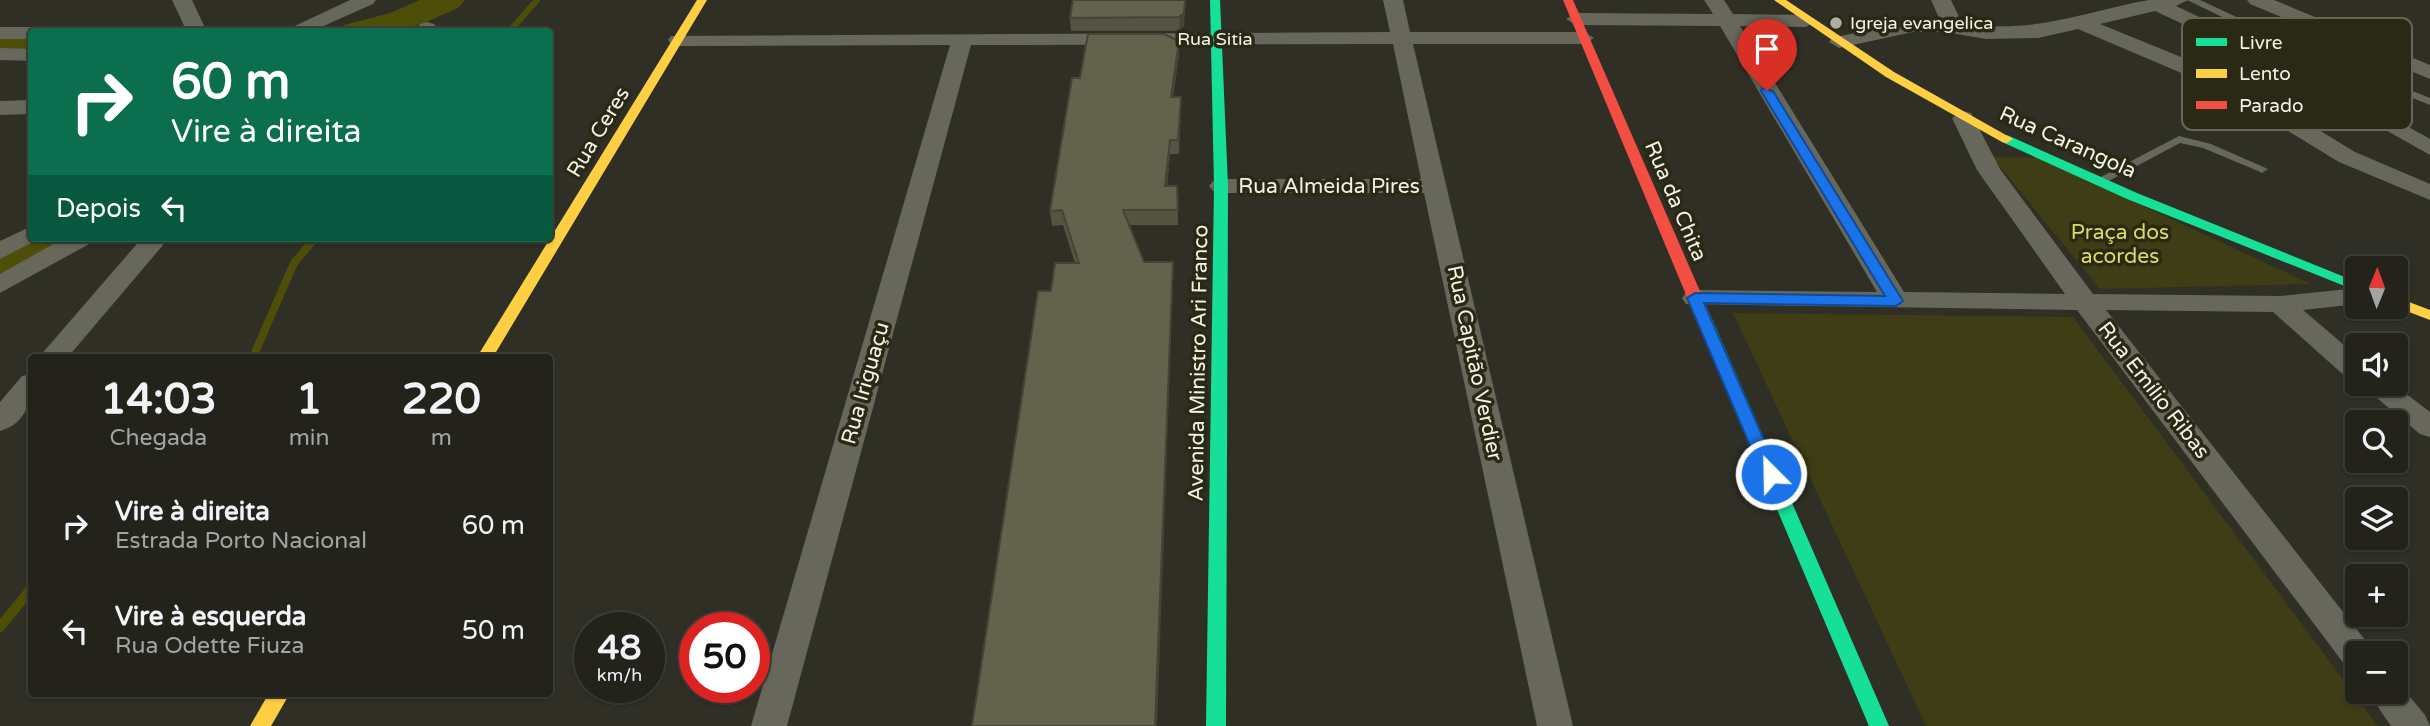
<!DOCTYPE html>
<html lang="pt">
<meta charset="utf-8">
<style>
body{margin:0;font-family:"Varela Round",sans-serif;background:#2f2f29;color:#f1f3f6;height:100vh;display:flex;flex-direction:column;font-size:26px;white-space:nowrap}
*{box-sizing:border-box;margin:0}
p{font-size:23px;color:#a3a4a3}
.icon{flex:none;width:38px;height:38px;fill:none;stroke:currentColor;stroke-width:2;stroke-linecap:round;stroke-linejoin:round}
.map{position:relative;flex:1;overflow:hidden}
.sheet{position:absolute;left:28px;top:354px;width:525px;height:343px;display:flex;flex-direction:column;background:#23231c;border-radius:7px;box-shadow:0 2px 5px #0004,0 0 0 2px #40403b}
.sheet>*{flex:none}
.top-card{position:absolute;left:28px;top:28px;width:525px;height:214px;border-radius:7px;box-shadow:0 2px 5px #0004,0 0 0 2px #40403b;background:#0b6e4f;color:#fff;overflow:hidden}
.needle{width:46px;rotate:1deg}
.controls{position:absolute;left:2345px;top:256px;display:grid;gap:14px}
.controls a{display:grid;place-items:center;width:63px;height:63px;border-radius:7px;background:#23231c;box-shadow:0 2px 5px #0004,0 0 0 2px #40403b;font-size:35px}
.speed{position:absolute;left:574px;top:612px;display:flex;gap:14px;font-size:35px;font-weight:700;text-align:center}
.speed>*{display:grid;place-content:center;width:91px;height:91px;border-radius:50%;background:#23231c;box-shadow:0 2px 5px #0004,0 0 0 2px #40403b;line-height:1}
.speed small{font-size:18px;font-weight:400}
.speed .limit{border:10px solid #d22;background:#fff;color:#111}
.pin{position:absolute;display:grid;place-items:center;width:60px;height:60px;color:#fff;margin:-72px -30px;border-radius:50% 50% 50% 0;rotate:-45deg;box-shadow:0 0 7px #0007}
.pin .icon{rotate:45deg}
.me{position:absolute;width:77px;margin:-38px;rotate:337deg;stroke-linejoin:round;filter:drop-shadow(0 0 5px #0008)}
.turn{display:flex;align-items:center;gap:24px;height:147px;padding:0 28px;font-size:32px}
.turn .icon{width:91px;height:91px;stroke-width:2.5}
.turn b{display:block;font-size:49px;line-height:60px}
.then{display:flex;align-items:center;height:66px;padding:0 28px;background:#0003;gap:14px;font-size:26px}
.eta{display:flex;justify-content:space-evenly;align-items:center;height:119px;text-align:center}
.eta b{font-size:42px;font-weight:700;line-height:49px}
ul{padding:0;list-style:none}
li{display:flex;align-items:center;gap:21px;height:105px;padding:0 28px}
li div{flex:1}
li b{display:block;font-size:26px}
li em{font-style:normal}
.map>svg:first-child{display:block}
.green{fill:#3e3d15}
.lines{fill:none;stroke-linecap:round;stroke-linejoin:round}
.stream-far2{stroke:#4f4e08;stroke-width:6}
.stream-far1{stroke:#4f4e08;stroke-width:8}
.stream{stroke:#4f4e08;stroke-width:10}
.river{fill:#4f4e08;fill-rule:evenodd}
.lane{fill:#67685b;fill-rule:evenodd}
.street{fill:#67685b;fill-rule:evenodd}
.fast{fill:#16e098;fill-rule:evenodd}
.slow{fill:#ffcf43;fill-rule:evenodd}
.jam{fill:#f24e42;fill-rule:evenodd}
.wall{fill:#545442}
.shaded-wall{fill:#454536}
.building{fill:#62624d;stroke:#454536;stroke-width:2}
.route{fill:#1a73e8;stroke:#114b97;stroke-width:2}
.poi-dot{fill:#aeaea3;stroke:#292916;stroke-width:2.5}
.labels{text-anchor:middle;stroke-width:7;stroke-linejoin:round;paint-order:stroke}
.far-poi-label{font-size:18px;fill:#f2f3e7;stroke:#292916;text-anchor:start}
.far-street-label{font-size:18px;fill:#f2f3e7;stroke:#292916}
.street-label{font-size:21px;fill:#f2f3e7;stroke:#292916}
.park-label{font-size:21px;fill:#dbda63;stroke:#292916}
.key{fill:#292916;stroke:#656655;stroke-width:2}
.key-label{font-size:19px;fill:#f2f3e7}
</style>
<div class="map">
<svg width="2430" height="726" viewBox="0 0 2430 726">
<rect width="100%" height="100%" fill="#2f2f25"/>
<path class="green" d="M1992,157L2040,158L2311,284L2100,289Z
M1733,313L2073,317L2378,726H1926Z"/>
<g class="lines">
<path class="stream-far2" d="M509,32L537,0"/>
<path class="stream-far1" d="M253,357L294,263L315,238"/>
<path class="stream" d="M0,627L32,588"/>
<path class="river" d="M420,0H465C459,9 452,11 442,15C402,34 382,32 339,32L344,25L390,13Z
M0,35H32V57H0Z
M32,232V238H74C59,259 25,278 0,285V251Z"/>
<path class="lane" d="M2187,0H2200L2288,41L2430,98V105L2280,45Z
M2179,136L2211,144L2268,169L2262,173L2258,171L2203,148L2180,143L2105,183L2101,184L2095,180Z"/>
<path class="street" d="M172,0H192L207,32H187Z
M350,0H376L373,4L310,32H282Z
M1383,0H1403L1410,32H1584L1594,38L1584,44H1413L1573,726H1537L1424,193H1221L1213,191L1209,186L1213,181L1221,179H1421L1393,44L971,45L787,726H751L950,45L678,46L671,44L668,40L671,36L1390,32Z
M1704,0H1724L1733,14L1806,15L1816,21L1806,27L1740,26L1904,292L2065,294L1977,170L1952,118L1963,111L1971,113L2000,169L2093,294L2280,296L2357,288V304L2303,310L2357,356V380L2347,378L2273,312L2106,310L2369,645L2373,653H2357V669L2345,665L2077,310L1686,304L1682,298L1686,292L1695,290L1877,292L1720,26L1576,25L1566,19L1576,13L1713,14Z
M1931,0H1951L1962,23C2033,35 2082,12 2149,0C2161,0 2176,0 2188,0L2176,6L2286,58L2430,139V155L2272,66L2155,11L2100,24L2235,79L2355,152L2430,184V200L2339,162L2219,89L2078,29L2038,38L1986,39L1945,32H1913L1839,48L1829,42L1832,38L1913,20H1940Z
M2247,0H2274L2430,65V79L2250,4Z
M427,22L434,24L437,28L435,32H413L420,24Z
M0,27H32L41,32H32V39H0Z
M0,48L32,49V61L0,60Z
M32,100V114L0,115V101Z
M32,226V238H41L0,259V241Z
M64,238H95L91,243L0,293V274Z
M142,238H169L68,357H39Z
M32,374C32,399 28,423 0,431V402L22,376Z
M2359,383H2392L2430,412V437L2420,434Z
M2396,680L2425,715L2430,726H2391L2367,691H2396Z"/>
<path class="fast" d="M1210,0H1220L1228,186L1226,726H1206L1214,186Z
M2007,135L2137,193L2357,282V291L2127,199L2002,142L2001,139Z
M1705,316L1713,321L1889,726H1869L1697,321Z"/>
<path class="slow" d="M697,0H707L493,357H477Z
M1774,0H1786L1894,72L2013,139L2007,143L2002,142L1886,77Z
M2396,297L2430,310V320L2393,306H2396Z
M269,693H290L271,726H250Z"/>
<path class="jam" d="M1563,0H1573L1713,321L1710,324L1705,326L1697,321Z"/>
</g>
<path class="wall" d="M1185,0L1184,26L1180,31H1071L1070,18Z
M1179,55L1173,97H1181L1179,154H1170L1167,186H1177L1178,225H1129L1144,262L1173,278L1051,291L1075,263L1063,225L1052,226L1050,211L1080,78Z"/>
<path class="shaded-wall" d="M1185,0L1184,26L1180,31L1179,17Z
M1179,41V55L1171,111V97Z
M1181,97V111L1179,154L1178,140Z
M1170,140V154L1166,201L1165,186Z
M1173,262V278L1157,726H1155Z"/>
<path class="building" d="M1073,0H1185L1184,13L1179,17L1070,18Z
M1088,34H1164L1179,41L1171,97H1181L1178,140H1170L1165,186H1177L1178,210H1123L1144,262H1173L1155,726H972L1038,291H1051L1055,263H1079L1062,210L1050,211L1072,78H1080Z"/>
<path class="route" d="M1762,88L1773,91L1903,301L1896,306L1704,303L1779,474L1771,480L1762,474L1687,298L1695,293L1885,296L1761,91Z"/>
<circle class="poi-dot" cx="1836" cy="23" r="7"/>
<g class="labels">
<g class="far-poi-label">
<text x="1850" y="29">Igreja evangelica</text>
</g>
<g class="far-street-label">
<text x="1215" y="45">Rua Sitia</text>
</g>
<g class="street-label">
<text transform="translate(598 132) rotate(-59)" y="7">Rua Ceres</text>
<text transform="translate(2068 142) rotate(24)" y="7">Rua Carangola</text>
<text x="1329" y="193">Rua Almeida Pires</text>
<text transform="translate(1676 201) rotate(67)" y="7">Rua da Chita</text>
<text transform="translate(1198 363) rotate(-89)" y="7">Avenida Ministro Ari Franco</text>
<text transform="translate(1475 363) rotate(78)" y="7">Rua Capitão Verdier</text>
<text transform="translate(865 383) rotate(-74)" y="7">Rua Iriguaçu</text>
<text transform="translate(2154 390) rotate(52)" y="7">Rua Emílio Ribas</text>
</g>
<g class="park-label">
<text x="2120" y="239">Praça dos<tspan x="2120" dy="24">acordes</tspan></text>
</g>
</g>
<rect x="2182" y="18" width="230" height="112" rx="10" class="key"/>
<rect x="2196" y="38" width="31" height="8" fill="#16e098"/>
<rect x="2196" y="69" width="31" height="9" fill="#ffcf43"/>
<rect x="2196" y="101" width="31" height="8" fill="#f24e42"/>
<g class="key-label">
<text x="2239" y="49">Livre</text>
<text x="2239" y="80">Lento</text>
<text x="2239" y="112">Parado</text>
</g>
</svg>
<div class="controls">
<a><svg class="needle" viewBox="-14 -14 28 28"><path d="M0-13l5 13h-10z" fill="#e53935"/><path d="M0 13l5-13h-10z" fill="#a3a4a3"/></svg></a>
<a><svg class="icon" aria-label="sound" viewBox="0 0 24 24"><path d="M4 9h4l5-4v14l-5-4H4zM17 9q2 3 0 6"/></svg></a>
<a><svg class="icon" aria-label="search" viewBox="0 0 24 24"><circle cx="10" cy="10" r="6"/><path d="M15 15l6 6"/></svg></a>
<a><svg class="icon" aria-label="layers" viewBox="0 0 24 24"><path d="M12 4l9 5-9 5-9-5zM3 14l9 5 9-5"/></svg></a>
<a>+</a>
<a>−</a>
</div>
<div class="speed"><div>48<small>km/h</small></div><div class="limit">50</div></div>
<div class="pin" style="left:1767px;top:91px;background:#d93025"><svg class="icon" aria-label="arrive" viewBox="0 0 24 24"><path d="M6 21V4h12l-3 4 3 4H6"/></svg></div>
<svg class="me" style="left:1771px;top:474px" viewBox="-20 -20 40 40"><circle r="17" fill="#1a73e8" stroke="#fff" stroke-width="3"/><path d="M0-11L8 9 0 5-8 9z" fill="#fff"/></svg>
<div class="top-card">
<div class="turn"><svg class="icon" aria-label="right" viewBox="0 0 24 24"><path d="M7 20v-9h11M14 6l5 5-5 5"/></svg><div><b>60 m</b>Vire à direita</div></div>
<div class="then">Depois<svg class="icon" aria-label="left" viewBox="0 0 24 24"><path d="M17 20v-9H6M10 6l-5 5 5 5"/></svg></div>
</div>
<section class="sheet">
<div class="eta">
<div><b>14:03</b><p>Chegada</p></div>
<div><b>1</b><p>min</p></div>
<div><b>220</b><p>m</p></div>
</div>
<ul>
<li><svg class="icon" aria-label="right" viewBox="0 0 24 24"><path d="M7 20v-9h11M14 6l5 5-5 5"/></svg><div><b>Vire à direita</b><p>Estrada Porto Nacional</p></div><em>60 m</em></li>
<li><svg class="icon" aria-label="left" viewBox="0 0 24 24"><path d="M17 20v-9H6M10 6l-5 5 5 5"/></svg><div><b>Vire à esquerda</b><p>Rua Odette Fiuza</p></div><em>50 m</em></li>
</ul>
</section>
</div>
